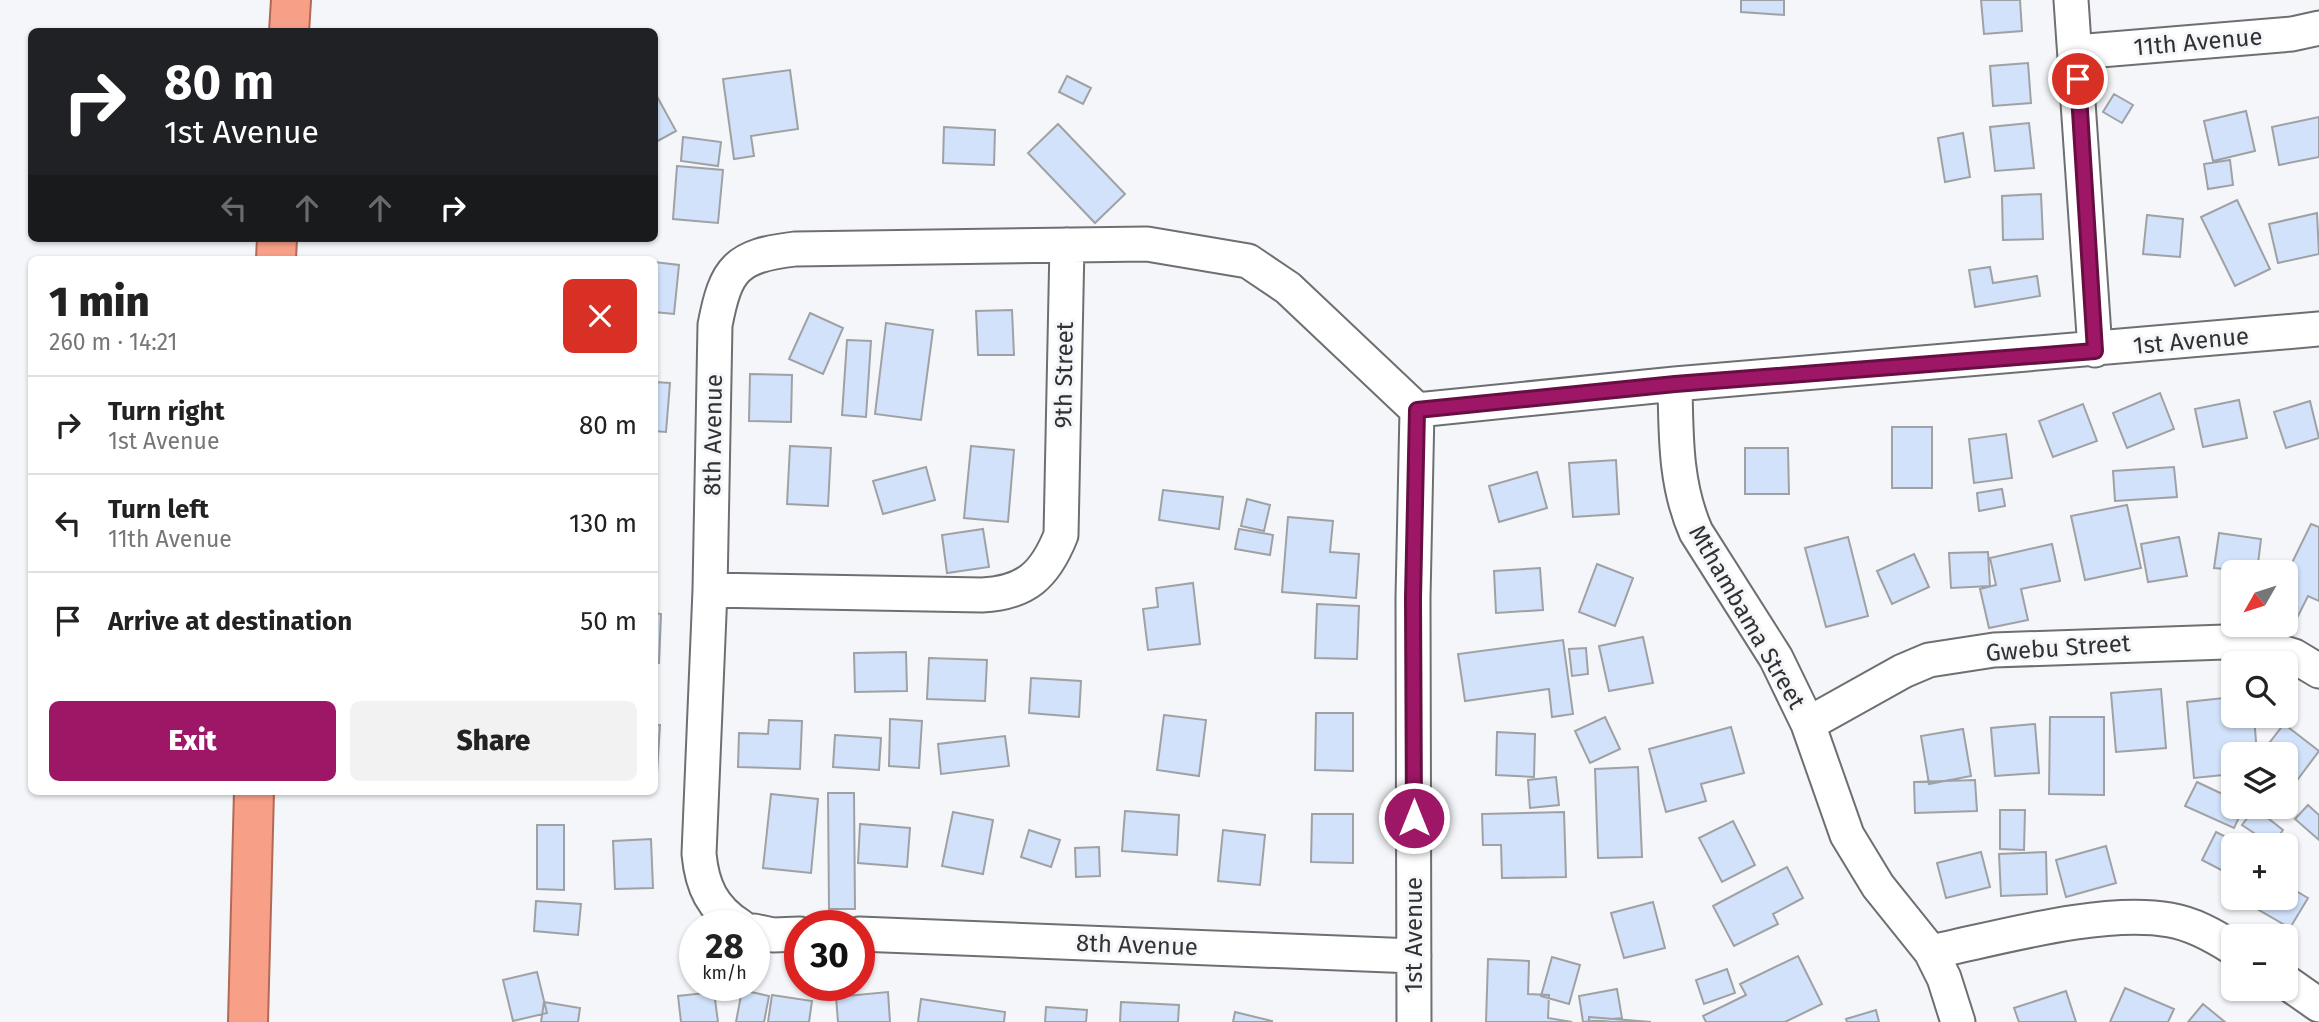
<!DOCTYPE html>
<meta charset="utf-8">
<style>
body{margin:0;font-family:"Fira Sans",sans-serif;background:#f2f2f2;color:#222;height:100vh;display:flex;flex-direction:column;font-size:26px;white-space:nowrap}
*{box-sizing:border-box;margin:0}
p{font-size:23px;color:#767676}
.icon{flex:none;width:38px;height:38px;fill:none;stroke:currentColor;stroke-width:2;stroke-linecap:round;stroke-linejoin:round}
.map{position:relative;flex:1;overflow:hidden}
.sheet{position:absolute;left:28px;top:256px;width:630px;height:539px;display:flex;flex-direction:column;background:#fff;border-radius:10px;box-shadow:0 2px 5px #0004}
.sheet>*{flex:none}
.guide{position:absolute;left:28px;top:28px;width:630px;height:214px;border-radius:10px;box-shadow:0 2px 5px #0004;background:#202124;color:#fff;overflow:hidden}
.needle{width:46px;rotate:231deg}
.buttons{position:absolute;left:2221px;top:560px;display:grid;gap:14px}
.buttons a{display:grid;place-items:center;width:77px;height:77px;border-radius:10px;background:#fff;box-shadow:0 2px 5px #0004;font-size:35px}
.speed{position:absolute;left:679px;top:910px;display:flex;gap:14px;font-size:35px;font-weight:700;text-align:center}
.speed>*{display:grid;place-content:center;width:91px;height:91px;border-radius:50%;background:#fff;box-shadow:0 2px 5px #0004;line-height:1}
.speed small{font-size:18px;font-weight:400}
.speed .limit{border:10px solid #d22;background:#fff;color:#111}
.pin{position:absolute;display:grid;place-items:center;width:60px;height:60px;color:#fff;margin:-30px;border:4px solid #fff;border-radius:50%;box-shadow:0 2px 7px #0007}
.me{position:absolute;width:77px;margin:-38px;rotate:0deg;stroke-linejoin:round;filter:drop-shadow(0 0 5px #0008)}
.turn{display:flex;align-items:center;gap:24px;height:147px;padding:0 21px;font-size:32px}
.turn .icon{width:91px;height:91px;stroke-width:2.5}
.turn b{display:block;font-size:49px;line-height:60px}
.lanes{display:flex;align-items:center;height:66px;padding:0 21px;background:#0003;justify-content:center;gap:35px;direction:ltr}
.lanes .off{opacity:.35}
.round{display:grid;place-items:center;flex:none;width:74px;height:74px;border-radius:10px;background:#f2f2f2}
.headline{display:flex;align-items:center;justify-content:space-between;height:119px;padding:0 21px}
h1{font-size:42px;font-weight:800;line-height:52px}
.primary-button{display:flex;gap:14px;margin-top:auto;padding:14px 21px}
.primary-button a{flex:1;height:80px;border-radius:10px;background:#9e1766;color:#fff;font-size:28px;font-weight:800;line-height:80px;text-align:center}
.primary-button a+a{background:#f2f2f2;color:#222}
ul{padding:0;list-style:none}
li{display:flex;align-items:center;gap:21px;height:98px;padding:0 21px;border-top:2px solid #e0e0e0}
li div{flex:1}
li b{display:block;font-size:26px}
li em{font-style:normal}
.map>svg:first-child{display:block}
.building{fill:#d1e2fa;stroke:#a0a1a4;stroke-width:2}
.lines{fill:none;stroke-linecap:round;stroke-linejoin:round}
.minor-casing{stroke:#6d6f71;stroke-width:37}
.trunk-casing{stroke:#b26956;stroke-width:42}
.minor{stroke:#fff;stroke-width:33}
.trunk{stroke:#f89f88;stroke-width:38}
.route-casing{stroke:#670f42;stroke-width:18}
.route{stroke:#9e1766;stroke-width:12}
.labels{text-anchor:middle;stroke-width:6;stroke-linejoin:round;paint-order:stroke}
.street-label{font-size:24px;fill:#313132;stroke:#f4f6f9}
</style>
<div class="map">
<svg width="2319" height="1022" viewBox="0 0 2319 1022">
<rect width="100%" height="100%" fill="#f4f6f9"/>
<path class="building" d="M1741,0H1784V15L1741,12Z
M1981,0H2020L2022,31L1984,34Z
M2028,63L2031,103L1993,106L1990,66Z
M790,70L798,129L751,136L754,156L734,159L723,79Z
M1067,76L1091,88L1083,104L1059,92Z
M654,91L676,131L654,143Z
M2114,94L2133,105L2122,123L2103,112Z
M2246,111L2255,151L2213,161L2204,121Z
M2319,117V157L2279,165L2272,127Z
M2029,123L2034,168L1995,171L1990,127Z
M1058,124L1125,194L1095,223L1028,153Z
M944,127L995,130L994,165L943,163Z
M1963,133L1970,177L1945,182L1938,138Z
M683,137L721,142L718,166L681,161Z
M2230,160L2233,185L2208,189L2204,164Z
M677,166L723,170L718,223L673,219Z
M2041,194L2043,239L2003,240L2002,196Z
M2237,200L2270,269L2235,286L2201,217Z
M2317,213L2319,254L2278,263L2269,224Z
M2147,215L2183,219L2180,257L2143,254Z
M654,262L679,265L674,314L654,312Z
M1990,267L1993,283L2037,276L2040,296L1975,307L1969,270Z
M1012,310L1014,355H978L976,311Z
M810,313L843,328L823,374L789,359Z
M886,323L933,330L921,420L875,414Z
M847,340L871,341L866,417L842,415Z
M750,374L792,375L791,422L749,421Z
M654,382L670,383L666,432L654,431Z
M2160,393L2174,429L2127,448L2113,413Z
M2239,400L2247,438L2203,447L2195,409Z
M2310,401L2319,438L2286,448L2274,412Z
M2083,404L2097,441L2053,457L2039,421Z
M1892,427H1932V488H1892Z
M2006,434L2012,478L1974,483L1969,439Z
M790,446L831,448L828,506L787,504Z
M971,446L1014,450L1008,522L964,518Z
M1745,448H1788L1789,494H1745Z
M1616,460L1619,514L1573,517L1569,463Z
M926,467L935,500L883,514L873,481Z
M2174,467L2177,497L2115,501L2113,471Z
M1537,472L1547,508L1499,522L1489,486Z
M2002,489L2005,506L1979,511L1977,493Z
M1163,490L1223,497L1219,529L1159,520Z
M1247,499L1270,505L1264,531L1241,526Z
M2127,505L2141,568L2085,580L2071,516Z
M1288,517L1333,521L1330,552L1359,554L1356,598L1282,592Z
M2311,524L2319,527V601L2308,596L2297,618L2286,613V575Z
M983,529L989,567L947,573L942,535Z
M1239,529L1273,535L1270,555L1235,549Z
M2219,533L2261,539L2257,572L2214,568Z
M1848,537L1868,616L1826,627L1805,548Z
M2179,537L2187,576L2148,582L2141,544Z
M2052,544L2060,581L2021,589L2028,620L1989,628L1980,589L1996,585L1990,558Z
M1988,552L1990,586L1951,588L1949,553Z
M1914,554L1929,587L1892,604L1877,571Z
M1597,564L1633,578L1615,626L1579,612Z
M1540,568L1543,610L1496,613L1494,571Z
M1193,583L1200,644L1148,650L1143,609L1158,607L1156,588Z
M1317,604L1359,606L1357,659L1315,658Z
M654,613L661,614L659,663H654Z
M1643,637L1653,683L1609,691L1599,646Z
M1563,640L1573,714L1552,717L1549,689L1465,701L1458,654Z
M1586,648L1588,674L1572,676L1569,649Z
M906,652L907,691L855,692L854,653Z
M929,658L987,660L985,701L927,699Z
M1031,678L1081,681L1079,717L1029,713Z
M2161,689L2166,748L2116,752L2111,693Z
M2233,697V716H2254L2257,754H2233V774L2194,778L2187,702Z
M1316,713H1353V771L1315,770Z
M1164,715L1206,720L1199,776L1157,770Z
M1605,717L1620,749L1590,763L1575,731Z
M2050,717H2104V795L2049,794Z
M890,719L922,721L919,768L889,766Z
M769,720L802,721L800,769L738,767L739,733L768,734Z
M2035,724L2039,773L1995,776L1991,728Z
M2284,724L2319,751L2298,779L2286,769V754L2263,751Z
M654,725H660L657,773H654Z
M1731,727L1744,773L1701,784L1706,801L1666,812L1649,749Z
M1963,729L1971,776L1929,784L1921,736Z
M1497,732L1535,734L1534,777L1496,775Z
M835,735L881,738L879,770L833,767Z
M1005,736L1009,766L941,774L938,744Z
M1638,767L1642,857L1598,858L1595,769Z
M1556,777L1559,805L1530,808L1528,780Z
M1975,780L1977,811L1915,813L1914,782Z
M2197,782L2233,799V807H2244L2234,828L2185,806Z
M828,793H854L855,909H829Z
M771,794L818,799L811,873L763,868Z
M2308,805L2319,815V840L2295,819Z
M2255,808L2283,830L2272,845L2242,825Z
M2000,810H2025L2024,850L2000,849Z
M1125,811L1179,815L1177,855L1122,851Z
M953,812L993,820L983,874L942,866Z
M1564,812L1566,877L1502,878L1501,845H1483L1482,814Z
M1312,814H1353V863L1311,862Z
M1733,821L1755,865L1722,882L1699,838Z
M860,824L910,828L907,867L858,863Z
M537,825H564V890L537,889Z
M1029,830L1060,840L1051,867L1021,857Z
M1223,830L1265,835L1260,885L1218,881Z
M2216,832L2242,845H2233V876L2202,860Z
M651,839L653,888L615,889L613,841Z
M2106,846L2116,883L2066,897L2056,860Z
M1099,847L1100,876L1076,877L1075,848Z
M1981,852L1990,887L1946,898L1937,863Z
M2046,852L2047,894L2001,896L1999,854Z
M1787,867L1803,898L1773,914L1778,924L1734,946L1713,906Z
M2286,885L2308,898L2290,928L2252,906L2256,898H2286Z
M536,901L581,904L578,935L534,931Z
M1653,902L1665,948L1624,958L1611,913Z
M1798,956L1822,1004L1785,1022H1706L1703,1016L1746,995L1740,984Z
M1552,957L1580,965L1569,1004L1541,996Z
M1488,959L1529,961L1528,994L1549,995L1548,1018L1572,1022H1486Z
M1727,969L1735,993L1704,1004L1696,980Z
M537,972L547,1013L513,1021L503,980Z
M2125,988L2174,1009L2168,1022H2110Z
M1617,989L1622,1018L1583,1022L1579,996Z
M742,990L769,996L764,1022H736Z
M2066,991L2076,1022H2019L2014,1008Z
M714,992L718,1022H681L678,996Z
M888,992L890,1022H838L836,997Z
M772,995L812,1001L809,1022H768Z
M921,999L1005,1012L1004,1022H918Z
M544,1002L580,1008L578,1022H541Z
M1121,1002L1179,1005L1178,1022H1120Z
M2203,1004L2225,1022H2188Z
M1046,1007L1087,1010L1086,1022H1045Z
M1876,1010L1879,1022H1847L1846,1019Z
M1235,1012L1272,1021V1022H1233Z
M1589,1017L1651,1022H1589Z"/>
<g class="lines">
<g class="minor-casing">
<path id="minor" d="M2071,0L2095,350
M2076,52L2292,34L2319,28
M1675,384C1676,436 1675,484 1696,532L1776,658L1808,724L1847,835L1878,886L1931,952L1944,978L1958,1022
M1417,410L1675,384L2319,329
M710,590L982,595C1026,593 1045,575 1061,535L1067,245
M1808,724L1903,671L1929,660L1994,650L2225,642L2271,649L2294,656L2319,671
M740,926C712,908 702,886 699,854L710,590L715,325C726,268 736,256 795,249L1147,244L1248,261L1288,288L1417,410
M754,931L773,935L800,934
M859,934L1414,956
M1931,952C1999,938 2102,908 2170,920C2193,924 2213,935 2233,948
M2286,982L2319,1005
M1414,1022L1413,598L1417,410"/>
</g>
<g class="trunk-casing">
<path id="trunk" d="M289,32L291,0
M276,259L277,238
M248,1022L254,791"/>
</g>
<use href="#minor" class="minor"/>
<use href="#trunk" class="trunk"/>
</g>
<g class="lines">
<g class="route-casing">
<path id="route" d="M1414,818L1413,598L1417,410L1675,384L2095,351L2078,79"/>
</g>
<use href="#route" class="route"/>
</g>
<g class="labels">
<g class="street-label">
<text transform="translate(2198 42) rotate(-5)" y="8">11th Avenue</text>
<text transform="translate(2191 341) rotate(-5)" y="8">1st Avenue</text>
<text transform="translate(1064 375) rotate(-89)" y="8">9th Street</text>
<text transform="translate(713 435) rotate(-89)" y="8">8th Avenue</text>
<text transform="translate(1747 617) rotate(60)" y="8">Mthambama Street</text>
<text transform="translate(2058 648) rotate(-4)" y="8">Gwebu Street</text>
<text transform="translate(1414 935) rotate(-90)" y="8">1st Avenue</text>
<text transform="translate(1137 945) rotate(2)" y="8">8th Avenue</text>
</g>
</g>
</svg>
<div class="buttons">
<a><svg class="needle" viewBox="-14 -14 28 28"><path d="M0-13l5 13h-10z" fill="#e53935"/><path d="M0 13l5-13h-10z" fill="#767676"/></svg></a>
<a><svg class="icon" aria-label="search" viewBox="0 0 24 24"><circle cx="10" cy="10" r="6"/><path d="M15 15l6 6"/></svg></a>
<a><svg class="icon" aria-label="layers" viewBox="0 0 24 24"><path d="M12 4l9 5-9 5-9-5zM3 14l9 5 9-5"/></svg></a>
<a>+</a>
<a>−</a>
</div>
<div class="speed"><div>28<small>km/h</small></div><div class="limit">30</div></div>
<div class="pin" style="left:2078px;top:79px;background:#d93025"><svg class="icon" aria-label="arrive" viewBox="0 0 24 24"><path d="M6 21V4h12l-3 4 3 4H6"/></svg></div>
<svg class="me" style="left:1414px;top:818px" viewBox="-20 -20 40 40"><circle r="17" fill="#9e1766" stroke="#fff" stroke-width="3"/><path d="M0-11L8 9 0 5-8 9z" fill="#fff"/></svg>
<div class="guide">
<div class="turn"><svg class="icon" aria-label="right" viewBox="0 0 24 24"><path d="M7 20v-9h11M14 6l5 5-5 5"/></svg><div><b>80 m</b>1st Avenue</div></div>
<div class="lanes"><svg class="icon off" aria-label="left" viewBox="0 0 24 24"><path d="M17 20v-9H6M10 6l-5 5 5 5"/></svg><svg class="icon off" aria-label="ahead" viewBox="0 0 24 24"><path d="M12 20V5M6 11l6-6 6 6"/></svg><svg class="icon off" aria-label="ahead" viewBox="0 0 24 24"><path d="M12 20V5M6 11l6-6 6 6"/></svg><svg class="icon" aria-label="right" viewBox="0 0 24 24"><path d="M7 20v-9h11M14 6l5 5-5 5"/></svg></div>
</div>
<section class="sheet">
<div class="headline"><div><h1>1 min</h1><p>260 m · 14:21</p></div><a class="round" style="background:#d93025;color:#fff"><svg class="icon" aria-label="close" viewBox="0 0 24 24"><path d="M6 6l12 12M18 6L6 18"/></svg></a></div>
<ul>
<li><svg class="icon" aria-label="right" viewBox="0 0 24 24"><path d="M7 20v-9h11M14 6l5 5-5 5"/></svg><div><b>Turn right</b><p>1st Avenue</p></div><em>80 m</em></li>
<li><svg class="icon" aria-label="left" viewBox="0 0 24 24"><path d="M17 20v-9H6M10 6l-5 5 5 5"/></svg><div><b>Turn left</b><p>11th Avenue</p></div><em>130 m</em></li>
<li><svg class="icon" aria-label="arrive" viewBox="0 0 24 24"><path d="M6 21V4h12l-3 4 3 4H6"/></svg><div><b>Arrive at destination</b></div><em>50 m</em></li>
</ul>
<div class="primary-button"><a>Exit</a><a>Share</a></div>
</section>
</div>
